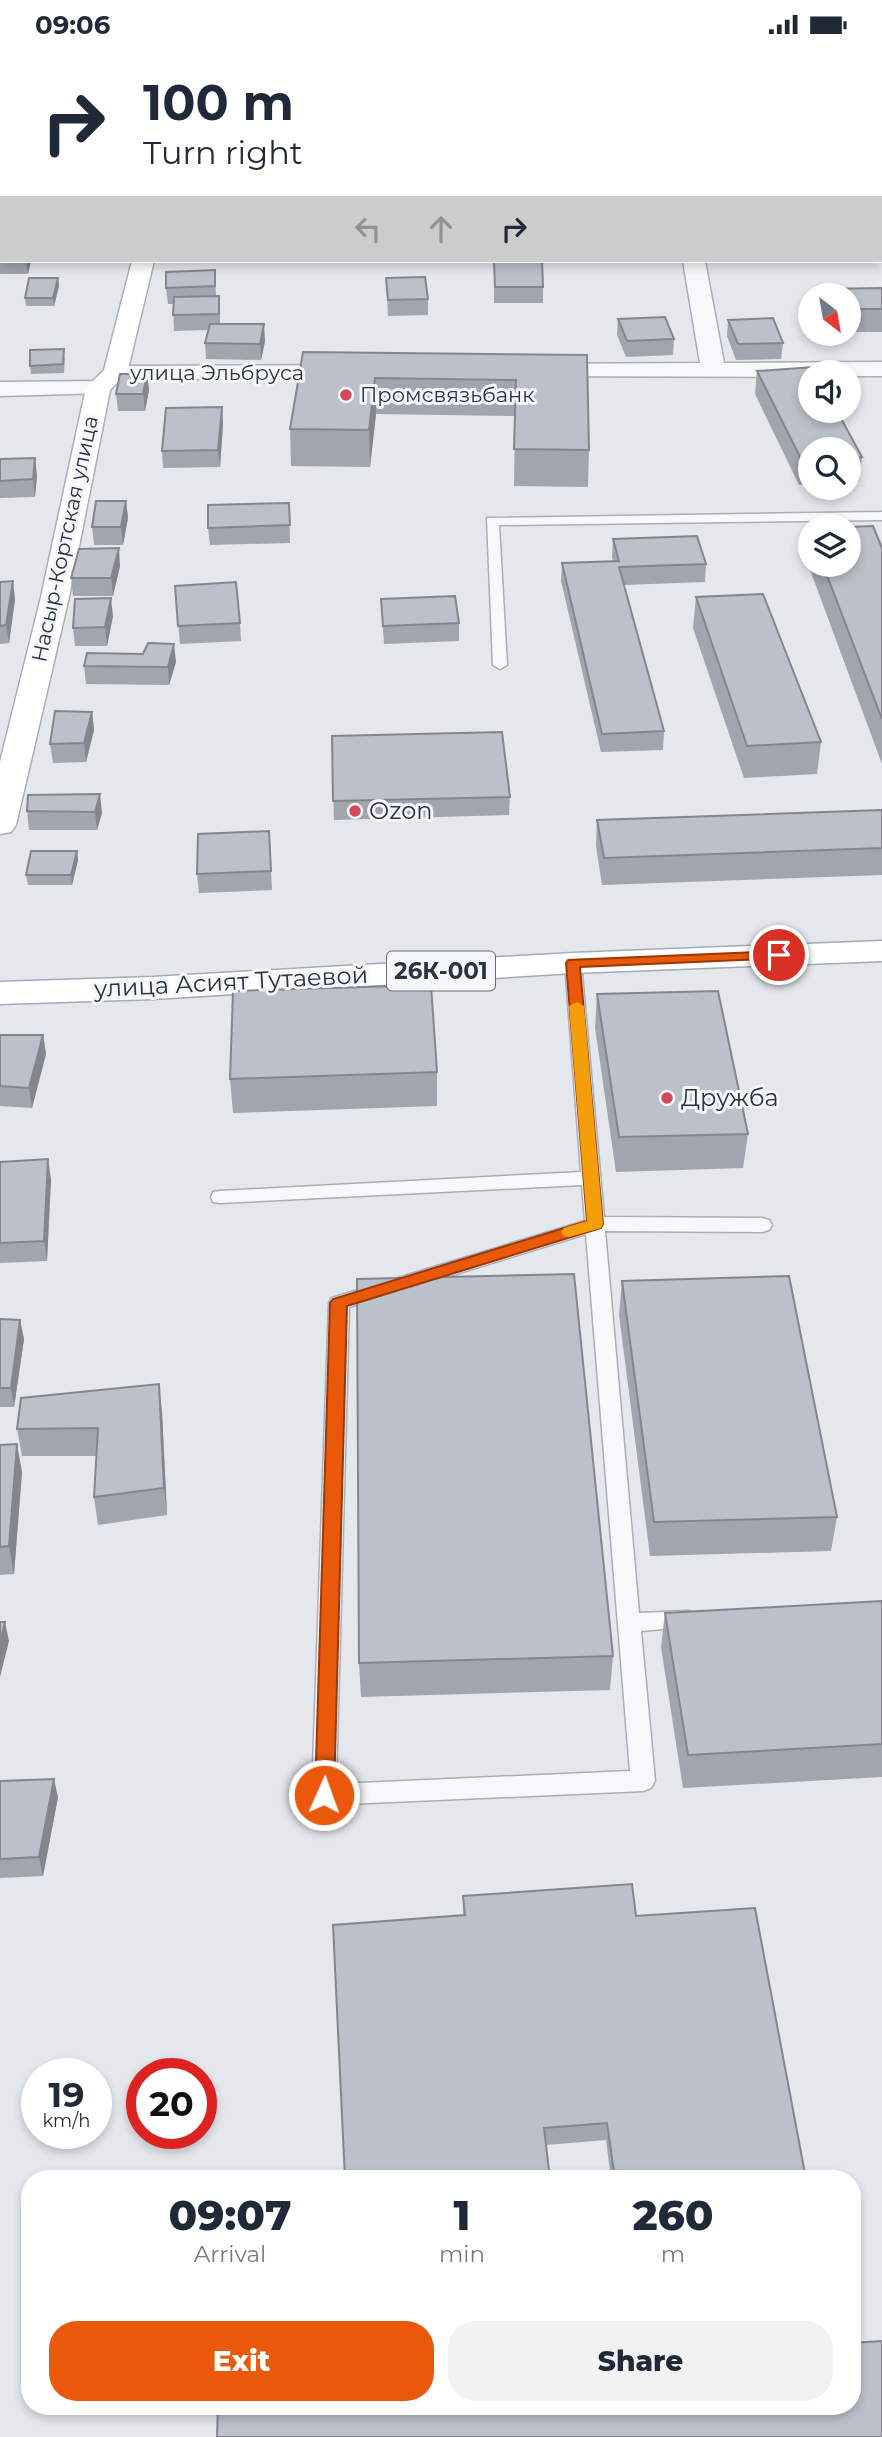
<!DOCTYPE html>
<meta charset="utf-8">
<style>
body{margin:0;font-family:Montserrat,sans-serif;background:#f2f2f3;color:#1f2937;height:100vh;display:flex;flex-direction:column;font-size:26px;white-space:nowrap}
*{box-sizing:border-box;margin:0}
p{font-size:23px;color:#747a83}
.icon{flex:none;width:38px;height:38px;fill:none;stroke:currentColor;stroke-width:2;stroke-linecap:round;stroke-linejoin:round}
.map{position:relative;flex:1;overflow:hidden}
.panel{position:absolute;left:21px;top:2121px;width:840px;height:245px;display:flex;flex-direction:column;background:#fff;border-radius:28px;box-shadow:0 4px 10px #0003}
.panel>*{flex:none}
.top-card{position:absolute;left:0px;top:0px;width:882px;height:214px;box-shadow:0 4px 10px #0003;background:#fff;color:#1f2937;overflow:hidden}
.needle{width:46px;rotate:149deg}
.fabs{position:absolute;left:798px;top:234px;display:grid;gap:14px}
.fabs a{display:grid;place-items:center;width:63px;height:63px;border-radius:50%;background:#fff;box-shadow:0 4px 10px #0003;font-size:35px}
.speed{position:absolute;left:21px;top:2009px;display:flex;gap:14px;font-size:35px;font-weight:700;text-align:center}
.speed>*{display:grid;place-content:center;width:91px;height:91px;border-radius:50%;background:#fff;box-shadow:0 4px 10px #0003;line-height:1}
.speed small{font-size:18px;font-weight:400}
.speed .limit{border:10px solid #d22;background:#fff;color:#111}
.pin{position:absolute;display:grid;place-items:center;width:60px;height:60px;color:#fff;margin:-30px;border:4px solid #fff;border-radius:50%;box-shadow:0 2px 7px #0007}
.me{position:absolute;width:77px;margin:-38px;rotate:2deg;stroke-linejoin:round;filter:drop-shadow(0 0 5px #0008)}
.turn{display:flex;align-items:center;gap:24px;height:147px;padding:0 28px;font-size:32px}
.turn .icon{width:91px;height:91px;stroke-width:2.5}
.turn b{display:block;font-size:49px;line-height:60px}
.lanes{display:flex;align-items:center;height:66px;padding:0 28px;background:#0003;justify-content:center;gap:35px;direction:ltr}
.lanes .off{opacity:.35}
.eta{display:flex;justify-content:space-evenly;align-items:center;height:119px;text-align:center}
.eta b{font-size:42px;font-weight:800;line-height:49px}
.primary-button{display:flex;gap:14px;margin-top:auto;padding:14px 28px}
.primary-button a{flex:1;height:80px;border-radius:28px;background:#ea580c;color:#fff;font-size:28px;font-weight:800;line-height:80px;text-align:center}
.primary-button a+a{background:#f2f2f3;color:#1f2937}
.status{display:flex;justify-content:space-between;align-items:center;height:49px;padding:0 35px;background:#fff;direction:ltr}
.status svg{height:19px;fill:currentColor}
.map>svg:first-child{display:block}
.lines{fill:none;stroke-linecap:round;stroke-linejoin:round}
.lane-casing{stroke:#a9aeb7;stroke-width:3}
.street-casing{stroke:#a9aeb7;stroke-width:3}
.secondary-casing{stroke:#a9aeb7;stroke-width:3}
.primary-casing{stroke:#a3abb8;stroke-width:3}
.lane{fill:#f7f8fa;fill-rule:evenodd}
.street{fill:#f7f8fa;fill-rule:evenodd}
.secondary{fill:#fff;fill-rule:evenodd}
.primary{fill:#fff;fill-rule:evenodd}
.wall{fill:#a1a5ae}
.shaded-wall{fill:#83868d}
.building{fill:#bbc0ca;stroke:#83868d;stroke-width:2}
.route{fill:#ea580c;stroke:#983908;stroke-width:2}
.slow{fill:#f59e0b}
.poi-dot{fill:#d1495b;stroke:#f4f6f9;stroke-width:2.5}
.labels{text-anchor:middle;stroke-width:6;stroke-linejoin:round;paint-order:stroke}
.far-street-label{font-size:21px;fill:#2b3445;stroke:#f4f6f9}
.far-poi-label{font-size:21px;fill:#2b3445;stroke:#f4f6f9;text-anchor:start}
.shield{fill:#f4f6f9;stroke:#676e7b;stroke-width:2}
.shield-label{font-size:23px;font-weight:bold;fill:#2b3445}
.poi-label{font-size:24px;fill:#2b3445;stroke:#f4f6f9;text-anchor:start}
.street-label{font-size:24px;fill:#2b3445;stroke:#f4f6f9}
</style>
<div class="status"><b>09:06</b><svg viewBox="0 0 49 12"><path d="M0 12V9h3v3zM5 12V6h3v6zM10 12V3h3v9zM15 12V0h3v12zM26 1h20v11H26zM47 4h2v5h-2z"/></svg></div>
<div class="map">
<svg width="882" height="2388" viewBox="0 0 882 2388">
<rect width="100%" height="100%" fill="#e4e7ec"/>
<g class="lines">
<g class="lane-casing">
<path id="lane" d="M758,0H768L769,2H759Z
M882,463V471L499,476L507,616L500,620L493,616L487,469Z
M573,909L581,914L604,1168L762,1169L769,1171L772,1176L769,1181L762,1183L605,1182L639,1564L688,1562L696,1565L699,1571L696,1577L641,1582L655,1732L651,1739L643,1742L324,1756L316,1753L312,1746L329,1254L332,1249L585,1172L582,1136L220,1154L213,1153L211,1148L213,1143L220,1142L581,1123L565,914ZM586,1185L630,1722L336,1735L349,1258Z"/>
</g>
<g class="street-casing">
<path id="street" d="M615,0H633L634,2H616Z
M880,34H882V46H880Z
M683,212H705L724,314L882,313V327H849V324H810V328L526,327L522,322L526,317L534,315L700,314Z
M351,316L359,318L363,323L359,328L115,331L107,329L103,324L107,319L115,317Z
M98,332L107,334L110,339L107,344L0,347V333Z"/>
</g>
<g class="secondary-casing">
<path id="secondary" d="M156,0H174V2H156Z
M132,212H154L127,324L110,341L69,548L16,776L11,783L0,785V713L41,548L86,339L104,321Z"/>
</g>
<g class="primary-casing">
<path id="primary" d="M882,892V912L573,924L153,950L0,955V933L153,928L573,904Z"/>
</g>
<use href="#lane" class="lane"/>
<use href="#street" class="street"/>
<use href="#secondary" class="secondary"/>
<use href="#primary" class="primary"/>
</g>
<path class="wall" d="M191,0H249V2H191Z
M520,0H567V2H520Z
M791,0H827L835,2H792Z
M880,43H882V130L880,126Z
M0,65H2V93H0Z
M0,199H2V212H31L28,225H0Z
M59,212H105L59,213Z
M494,212L543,238V254H494Z
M625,212H665L626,214Z
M215,221L216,247L220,263V275L265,292L261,311L206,310L205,294L208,281L174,282L173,255H168L166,239Z
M58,229L59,237L54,257H26L25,249Z
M386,229L428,250V266L388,267Z
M882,239V283H849V247H823V240Z
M618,270L674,290L673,306L626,308L617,286Z
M728,271L783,294L781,310L736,311L727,287Z
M303,303L587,306L589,401L588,438L514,437L515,367L376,365L370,418L291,417L290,380Z
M65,308L64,324L31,325L30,317Z
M757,322L862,408L859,433H849V401H810V435L799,436L755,345Z
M147,325L149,341L145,362H118L116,345Z
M222,358L223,375L220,418L163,419L162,402Z
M0,410L37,426L35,448L0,449Z
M126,452L128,469L123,496H94L92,478Z
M289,454L290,494L210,496L208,479Z
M809,479L810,516H849L882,499V715L806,510Z
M613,490L706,515L705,533L624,536L664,682L663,701L601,703L561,532L562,514L613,512L612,508Z
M120,517L113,547H73L71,529Z
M0,533L15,550L9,594L0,595Z
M175,537L240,574L241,592L180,595Z
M696,548L821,693L817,725L744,729L693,579Z
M381,550L459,574V592L384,595Z
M113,567L107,597H75L73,579Z
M143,605L176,613L169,636L86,635L84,617Z
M92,663L94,681L86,713L53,714L50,695Z
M332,687L510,748L509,766L334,771Z
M28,746L102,764L97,781H29L27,762Z
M882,761V826L602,836L596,797L597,771Z
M270,801L272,841L199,844L197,825Z
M77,802L78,811L72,836H28L26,826Z
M597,945L748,1085L743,1119L616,1123L595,979Z
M0,986H43L46,1005L32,1059L0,1057Z
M437,1023V1057L233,1064L230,1030Z
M0,1113L51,1130L47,1212L0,1214Z
M622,1232L837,1468L831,1502L650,1507L619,1266Z
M0,1270L20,1271L24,1290L14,1358H0Z
M162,1363L167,1466L98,1476L94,1448L96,1407H22L17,1380Z
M0,1396L22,1423L14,1525L0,1526Z
M882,1552V1728L683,1739L661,1598L665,1564Z
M613,1607L610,1641L361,1648L359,1614Z
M0,1732L58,1748L43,1827L0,1829Z
M463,1847L636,1867L806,2130H611L606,2091L546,2096L463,1867Z"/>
<path class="shaded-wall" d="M880,8H882V22H880Z
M26,212H31L28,225Z
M58,229L59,237L54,257L53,249Z
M264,275L265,292L261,311L260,295Z
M147,325L149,341L145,362L143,345Z
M375,329L376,365L370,418L369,381Z
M222,358L223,375L220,418L218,401Z
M35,409L37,426L35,448L33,430Z
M126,452L128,469L123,496L121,478Z
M119,499L120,517L113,547L111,529Z
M13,532L15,550L9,594L6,576Z
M111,549L113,567L107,597L105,578Z
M174,595L176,613L169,636L168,618Z
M92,663L94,681L86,713L84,694Z
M100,745L102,764L97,781L95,763Z
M77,802L78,811L72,836L71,826Z
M43,986L46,1005L32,1059L29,1039Z
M48,1110L51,1130L47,1212L44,1192Z
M20,1271L24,1290L14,1358L11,1339Z
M159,1335L162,1363L167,1466L164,1439Z
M17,1395L22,1423L14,1525L9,1497Z
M5,1573L9,1592L0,1628V1593Z
M54,1730L58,1748L43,1827L39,1808Z"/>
<path class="building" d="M525,0H567L525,2Z
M706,0H744L745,2H707Z
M859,0H882V8H880V2H861Z
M0,40H2V52L0,53Z
M880,43H882V87L880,82Z
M0,65H2V78H0Z
M0,199H2V209H0Z
M494,212H542L543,238H495Z
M215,221V237L166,239V223Z
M425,228L428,250L388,251L386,229Z
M29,229H58L53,249H25Z
M882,239V260H849V247H826L823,240Z
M219,247V265L173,266L174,248Z
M665,268L674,290L627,292L618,270Z
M773,269L783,294L738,295L728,271Z
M210,275H264L260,295L205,294Z
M64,300L63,315L30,317V301Z
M303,303L587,306L589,401L514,400L516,331L375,329L369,381L290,380Z
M814,318L816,324H810V362H837L862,408L849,409V401H810V411L802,412L757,322Z
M120,325H147L143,345H116Z
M222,358L218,401L162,402L166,359Z
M35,409L33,430L0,432V410Z
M96,452H126L121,478H92Z
M289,454L290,476L208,479V456Z
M873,477L882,499V670L823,516H849V478Z
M697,487L706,515L619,518L664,682L602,685L562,514L619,512L613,490Z
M119,499L111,529H71L79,500Z
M13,532L6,576L0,577V533Z
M236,533L240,574L178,577L175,537Z
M763,545L821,693L747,697L696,548Z
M455,547L459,574L383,577L381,550Z
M111,549L105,578L73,579L75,550Z
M148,594L174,595L168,618L84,617L87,604L143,605Z
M55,662L92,663L84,694L50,695Z
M502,683L510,748L333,752L332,687Z
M100,745L95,763L27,762L28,746Z
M882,761V799L604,809L597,771Z
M269,782L271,822L197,825L198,785Z
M31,802H77L71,826H26Z
M431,936L437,1023L230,1030L233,942Z
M718,942L748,1085L619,1088L597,945Z
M0,986H43L29,1039L0,1037Z
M48,1110L44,1192L0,1194V1113Z
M574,1225L613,1607L359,1614L357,1230Z
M789,1227L837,1468L654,1473L622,1232Z
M0,1270L20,1271L11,1339H0Z
M159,1335L164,1439L94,1448L98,1379L17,1380L21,1349Z
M17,1395L9,1497L0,1498V1396Z
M882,1552V1695L688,1706L665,1564Z
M0,1573H5L0,1593Z
M54,1730L39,1808L0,1810V1732Z
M632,1835L636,1867L755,1859L806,2130H615L607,2074L544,2079L550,2130H345L333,1876L465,1866L463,1847Z
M882,2292V2388H217L218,2357H852V2294Z"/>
<path class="route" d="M779,902L784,903V909L580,918L603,1175L601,1179L347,1257L334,1746L331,1752L324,1755L317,1752L315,1746L330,1254L333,1250L587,1172L566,914L568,911Z"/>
<path class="slow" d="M577,953L584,957L603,1175L601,1179L569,1188L564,1187L561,1183L564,1179L587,1172L569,957Z"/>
<g class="poi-dot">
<circle cx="346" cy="346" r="7"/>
<circle cx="355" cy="762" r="7"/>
<circle cx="667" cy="1049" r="7"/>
</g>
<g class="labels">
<g class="far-street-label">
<text x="217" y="331">улица Эльбруса</text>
<text transform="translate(65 490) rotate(-78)" y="7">Насыр-Кортская улица</text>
</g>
<g class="far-poi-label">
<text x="360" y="353">Промсвязьбанк</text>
</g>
<rect class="shield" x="387" y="902.5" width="108" height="39" rx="5"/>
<g class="shield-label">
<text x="441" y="930">26К-001</text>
</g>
<g class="poi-label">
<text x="369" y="770">Ozon</text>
<text x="681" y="1057">Дружба</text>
</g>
<g class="street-label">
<text transform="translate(231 933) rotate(-3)" y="8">улица Асият Тутаевой</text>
</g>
</g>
</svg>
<div class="fabs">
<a><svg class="needle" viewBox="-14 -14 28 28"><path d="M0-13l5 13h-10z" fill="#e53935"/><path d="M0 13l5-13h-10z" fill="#747a83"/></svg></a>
<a><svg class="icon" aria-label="sound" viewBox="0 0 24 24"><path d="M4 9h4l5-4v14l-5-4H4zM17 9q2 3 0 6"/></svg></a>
<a><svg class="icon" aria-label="search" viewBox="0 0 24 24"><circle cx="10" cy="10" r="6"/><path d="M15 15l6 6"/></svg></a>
<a><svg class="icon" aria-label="layers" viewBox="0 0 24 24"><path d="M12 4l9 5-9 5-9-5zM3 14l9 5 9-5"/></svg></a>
</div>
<div class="speed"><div>19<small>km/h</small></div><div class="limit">20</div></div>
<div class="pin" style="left:779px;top:906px;background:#d93025"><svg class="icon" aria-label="arrive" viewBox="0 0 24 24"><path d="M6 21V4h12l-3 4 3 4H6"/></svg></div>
<svg class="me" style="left:324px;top:1746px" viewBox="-20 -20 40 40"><circle r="17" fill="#ea580c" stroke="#fff" stroke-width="3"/><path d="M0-11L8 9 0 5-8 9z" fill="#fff"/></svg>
<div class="top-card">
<div class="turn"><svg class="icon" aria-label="right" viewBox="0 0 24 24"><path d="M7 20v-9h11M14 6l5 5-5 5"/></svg><div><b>100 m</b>Turn right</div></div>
<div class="lanes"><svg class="icon off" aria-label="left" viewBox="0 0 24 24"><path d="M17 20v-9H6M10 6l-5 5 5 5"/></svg><svg class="icon off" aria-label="ahead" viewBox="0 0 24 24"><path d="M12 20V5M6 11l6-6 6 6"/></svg><svg class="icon" aria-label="right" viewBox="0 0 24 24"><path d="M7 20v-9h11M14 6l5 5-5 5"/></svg></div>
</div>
<section class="panel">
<div class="eta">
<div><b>09:07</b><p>Arrival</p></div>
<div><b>1</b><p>min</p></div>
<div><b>260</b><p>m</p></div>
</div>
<div class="primary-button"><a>Exit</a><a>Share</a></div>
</section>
</div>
